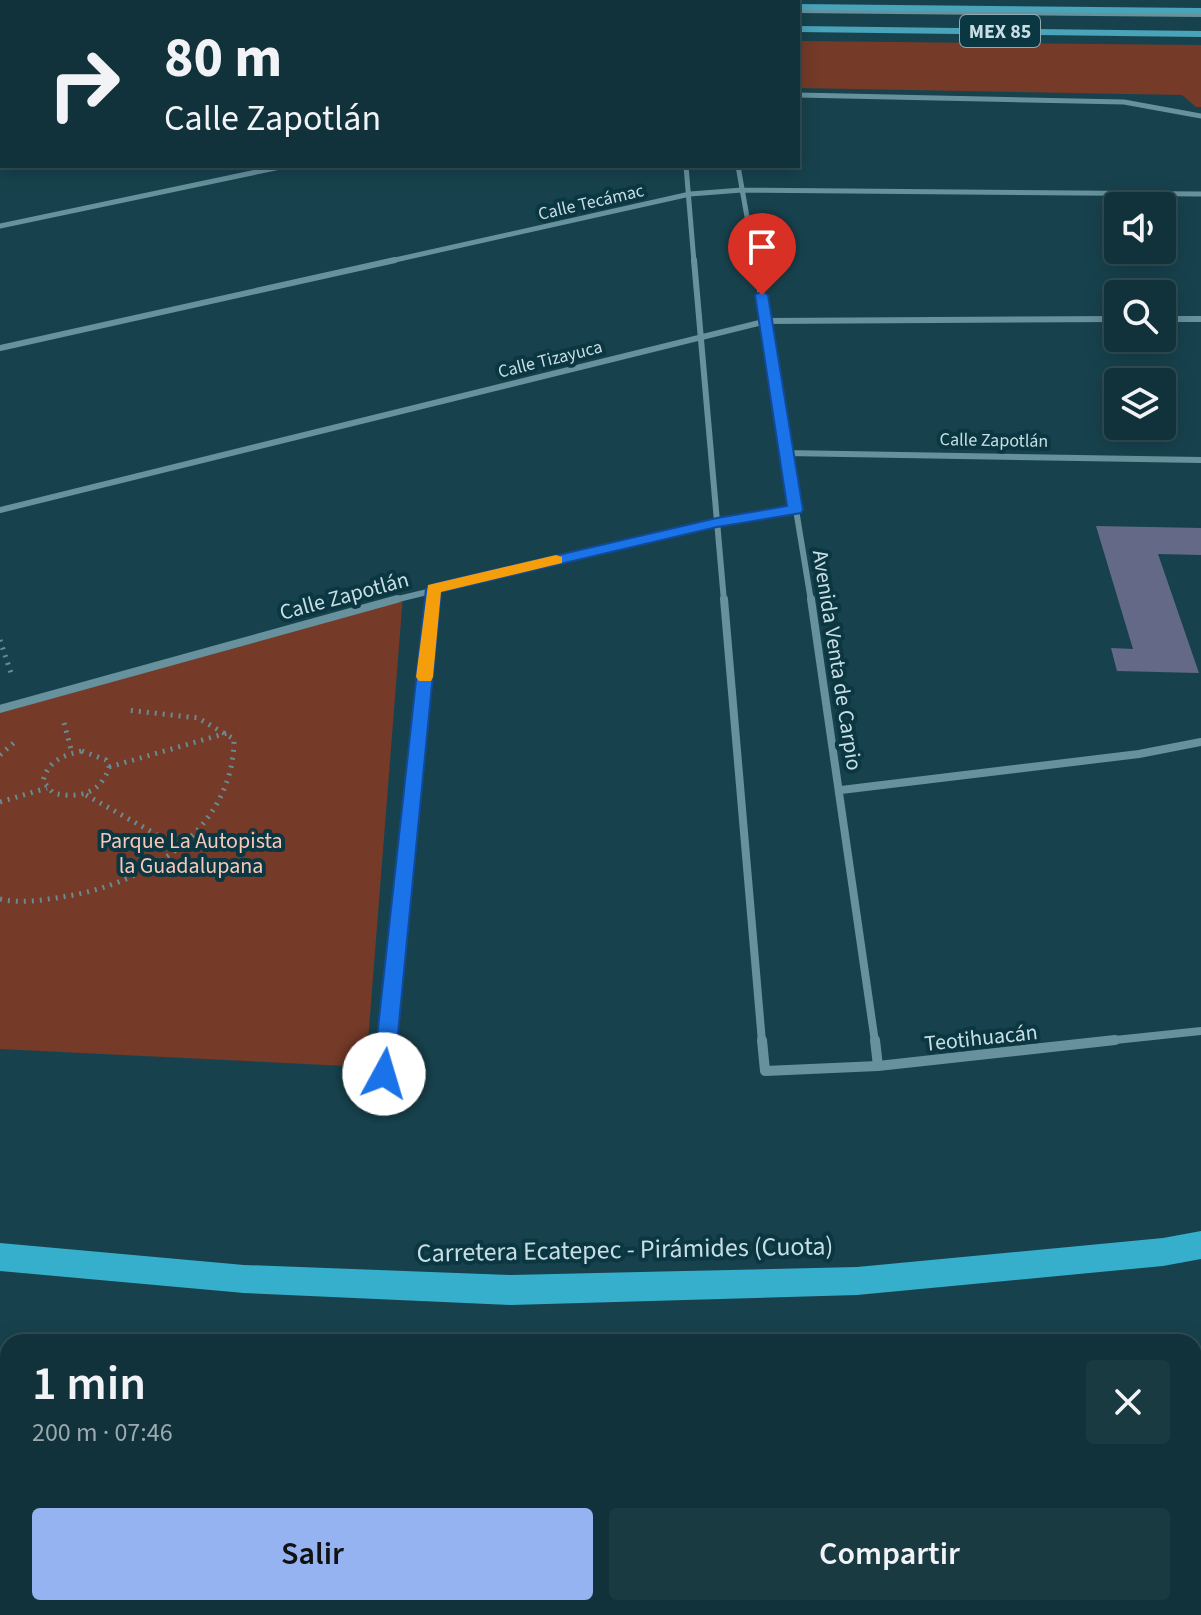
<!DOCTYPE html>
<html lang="es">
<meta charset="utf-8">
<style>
body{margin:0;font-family:"Source Sans 3",sans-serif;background:#1a3a42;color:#f1f3f6;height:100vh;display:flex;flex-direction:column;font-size:30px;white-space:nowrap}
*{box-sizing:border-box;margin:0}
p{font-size:26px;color:#9caaaf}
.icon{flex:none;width:44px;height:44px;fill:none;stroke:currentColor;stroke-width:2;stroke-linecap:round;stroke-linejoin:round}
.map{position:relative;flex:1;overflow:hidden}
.sheet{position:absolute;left:0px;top:1334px;width:1202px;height:282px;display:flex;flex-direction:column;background:#11323a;border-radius:24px 24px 0 0;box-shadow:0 4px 20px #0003,0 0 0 2px #304d54}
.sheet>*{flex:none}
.guide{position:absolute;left:0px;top:0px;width:800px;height:168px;box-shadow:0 4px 20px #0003,0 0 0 2px #304d54;background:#11323a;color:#f1f3f6;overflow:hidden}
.buttons{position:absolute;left:1104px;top:192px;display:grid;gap:16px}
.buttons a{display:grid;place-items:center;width:72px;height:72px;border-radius:8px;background:#11323a;box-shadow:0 4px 20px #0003,0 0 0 2px #304d54;font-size:40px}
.pin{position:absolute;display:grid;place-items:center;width:68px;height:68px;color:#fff;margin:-82px -34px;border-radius:50% 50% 50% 0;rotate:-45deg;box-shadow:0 0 8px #0007}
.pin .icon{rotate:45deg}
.me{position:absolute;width:88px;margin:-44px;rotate:6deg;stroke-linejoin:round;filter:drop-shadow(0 0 6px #0008)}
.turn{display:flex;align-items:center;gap:28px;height:168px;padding:0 32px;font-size:36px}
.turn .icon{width:104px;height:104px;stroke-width:2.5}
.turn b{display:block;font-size:56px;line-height:68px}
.round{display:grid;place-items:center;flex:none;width:84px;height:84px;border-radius:8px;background:#1a3a42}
.summary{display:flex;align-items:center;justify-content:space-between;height:136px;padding:0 32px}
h1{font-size:48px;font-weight:600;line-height:60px}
.primary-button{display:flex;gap:16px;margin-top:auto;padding:16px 32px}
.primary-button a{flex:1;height:92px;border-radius:8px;background:#95b2f1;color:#111;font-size:32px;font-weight:600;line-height:92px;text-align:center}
.primary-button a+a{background:#1a3a42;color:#f1f3f6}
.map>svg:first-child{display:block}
.green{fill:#753a28}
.building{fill:#646988}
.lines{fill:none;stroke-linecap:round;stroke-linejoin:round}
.path{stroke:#698b94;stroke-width:5;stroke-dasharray:2 6;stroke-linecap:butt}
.lane{stroke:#66919d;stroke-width:4}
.street-far3{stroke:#66919d;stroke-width:5}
.street-far2{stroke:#66919d;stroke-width:6}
.street-far1{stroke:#66919d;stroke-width:8}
.street{stroke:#66919d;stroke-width:10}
.primary{fill:#49a3b9;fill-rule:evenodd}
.highway{fill:#36afcc;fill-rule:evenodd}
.route{fill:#1a73e8;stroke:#114b97;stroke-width:2}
.slow{fill:#f59e0b}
.labels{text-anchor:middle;stroke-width:8;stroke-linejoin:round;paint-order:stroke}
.far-street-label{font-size:18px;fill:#c8dee5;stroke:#0b3742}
.shield{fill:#0b3742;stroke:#8facb4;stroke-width:2}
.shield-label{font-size:20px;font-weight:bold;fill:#c8dee5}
.street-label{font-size:22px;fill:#c8dee5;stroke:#0b3742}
.park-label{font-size:22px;fill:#f8c8b9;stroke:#0b3742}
.near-street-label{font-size:26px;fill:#c8dee5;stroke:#0b3742}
</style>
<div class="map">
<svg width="1201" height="1615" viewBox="0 0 1201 1615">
<rect width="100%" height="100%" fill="#17424d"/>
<path class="green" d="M798,41L1201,45V107H1196L1182,95L798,88Z
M403,595L366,1067L0,1049V706Z"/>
<path class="building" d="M1096,526L1201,528V555L1158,554L1199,673L1117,671L1111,648L1133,649Z"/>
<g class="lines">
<path class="path" d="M0,640L11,673
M64,723L72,753
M82,751L106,760L109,767C101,794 78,799 53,793L43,781C48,761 63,755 82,751Z
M0,755L17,740
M109,767L227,733
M86,795L177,846
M0,802L47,788
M0,899C20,904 42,900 62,897C144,885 234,830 234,739L198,718L127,710"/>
<path class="lane" d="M798,11L1201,15"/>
<path class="street-far3" d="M798,95L1124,102L1201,116
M686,166L694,262
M738,166L755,262
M0,226L285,166
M386,262L690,194L742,190L1201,194"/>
<path class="street-far2" d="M694,260L724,601
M755,260L811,601
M1162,319H1201
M0,348L395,260
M786,453L1201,460
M0,510L767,321L1118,319
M390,601L717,522L795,510
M433,601L434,589"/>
<path class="street-far1" d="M724,599L762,1042
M811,599L875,1042
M0,709L397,599
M841,790L1139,754L1201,742
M387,1042L433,599
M1096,1042L1201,1031"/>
<path class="street" d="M762,1040L765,1071L878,1066L1115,1040
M875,1040L878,1066
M384,1074L387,1040"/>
<path class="primary" d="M798,4L1201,8V14L798,10Z
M798,26L1201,31V37L798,32Z
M0,35H2V41H0Z
M0,63H2V69H0Z"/>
<path class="highway" d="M0,0H25L26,2L2,3Z
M0,56L2,57V66H0Z
M1201,1231V1259L1163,1266L857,1295L511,1305L244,1293L0,1271V1243L244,1265L511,1275L857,1267L1163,1238Z
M1201,1444V1478L1194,1479V1445Z
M0,1461L8,1462V1496L0,1495Z"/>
</g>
<path class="route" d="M762,291L768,295L803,510L801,513L717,527L441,592L394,1074L391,1080L384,1083L376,1080L373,1074L426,589L434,584L717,518L787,506L755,295Z"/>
<path class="slow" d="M556,555L562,557V563L441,592L433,677L431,681H419L416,677L428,585Z"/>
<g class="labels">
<g class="far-street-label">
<text transform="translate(591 202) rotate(-13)" y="6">Calle Tecámac</text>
<text transform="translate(550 359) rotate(-14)" y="6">Calle Tizayuca</text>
<text transform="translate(994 440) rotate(1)" y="6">Calle Zapotlán</text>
</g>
<rect class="shield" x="960" y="15" width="80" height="32" rx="6"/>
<g class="shield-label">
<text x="1000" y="38">MEX 85</text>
</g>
<g class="street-label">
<text transform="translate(344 595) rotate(-15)" y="8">Calle Zapotlán</text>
<text transform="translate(838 660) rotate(81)" y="8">Avenida Venta de Carpio</text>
<text transform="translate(981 1037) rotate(-6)" y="8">Teotihuacán</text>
</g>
<g class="park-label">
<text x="191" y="848">Parque La Autopista<tspan x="191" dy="25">la Guadalupana</tspan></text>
</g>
<g class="near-street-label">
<text transform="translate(625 1249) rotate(-1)" y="9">Carretera Ecatepec - Pirámides (Cuota)</text>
</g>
</g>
</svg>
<div class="buttons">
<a><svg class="icon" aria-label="sound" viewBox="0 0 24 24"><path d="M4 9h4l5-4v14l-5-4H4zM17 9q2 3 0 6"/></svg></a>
<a><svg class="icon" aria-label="search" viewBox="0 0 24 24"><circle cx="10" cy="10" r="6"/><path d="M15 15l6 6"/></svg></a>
<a><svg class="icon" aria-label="layers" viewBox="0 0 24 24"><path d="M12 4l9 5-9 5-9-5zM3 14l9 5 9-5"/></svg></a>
</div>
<div class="pin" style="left:762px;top:295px;background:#d93025"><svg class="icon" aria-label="arrive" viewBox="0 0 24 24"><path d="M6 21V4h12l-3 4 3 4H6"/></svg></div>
<svg class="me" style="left:384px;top:1074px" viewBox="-20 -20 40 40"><circle r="19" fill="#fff"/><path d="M0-13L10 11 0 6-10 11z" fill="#1a73e8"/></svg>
<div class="guide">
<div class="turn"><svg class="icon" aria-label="right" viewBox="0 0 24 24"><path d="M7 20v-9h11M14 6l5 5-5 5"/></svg><div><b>80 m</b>Calle Zapotlán</div></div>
</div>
<section class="sheet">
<div class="summary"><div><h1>1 min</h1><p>200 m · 07:46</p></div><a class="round"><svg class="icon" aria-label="close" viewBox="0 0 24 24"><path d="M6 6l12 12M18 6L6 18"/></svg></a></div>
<div class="primary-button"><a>Salir</a><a>Compartir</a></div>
</section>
</div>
